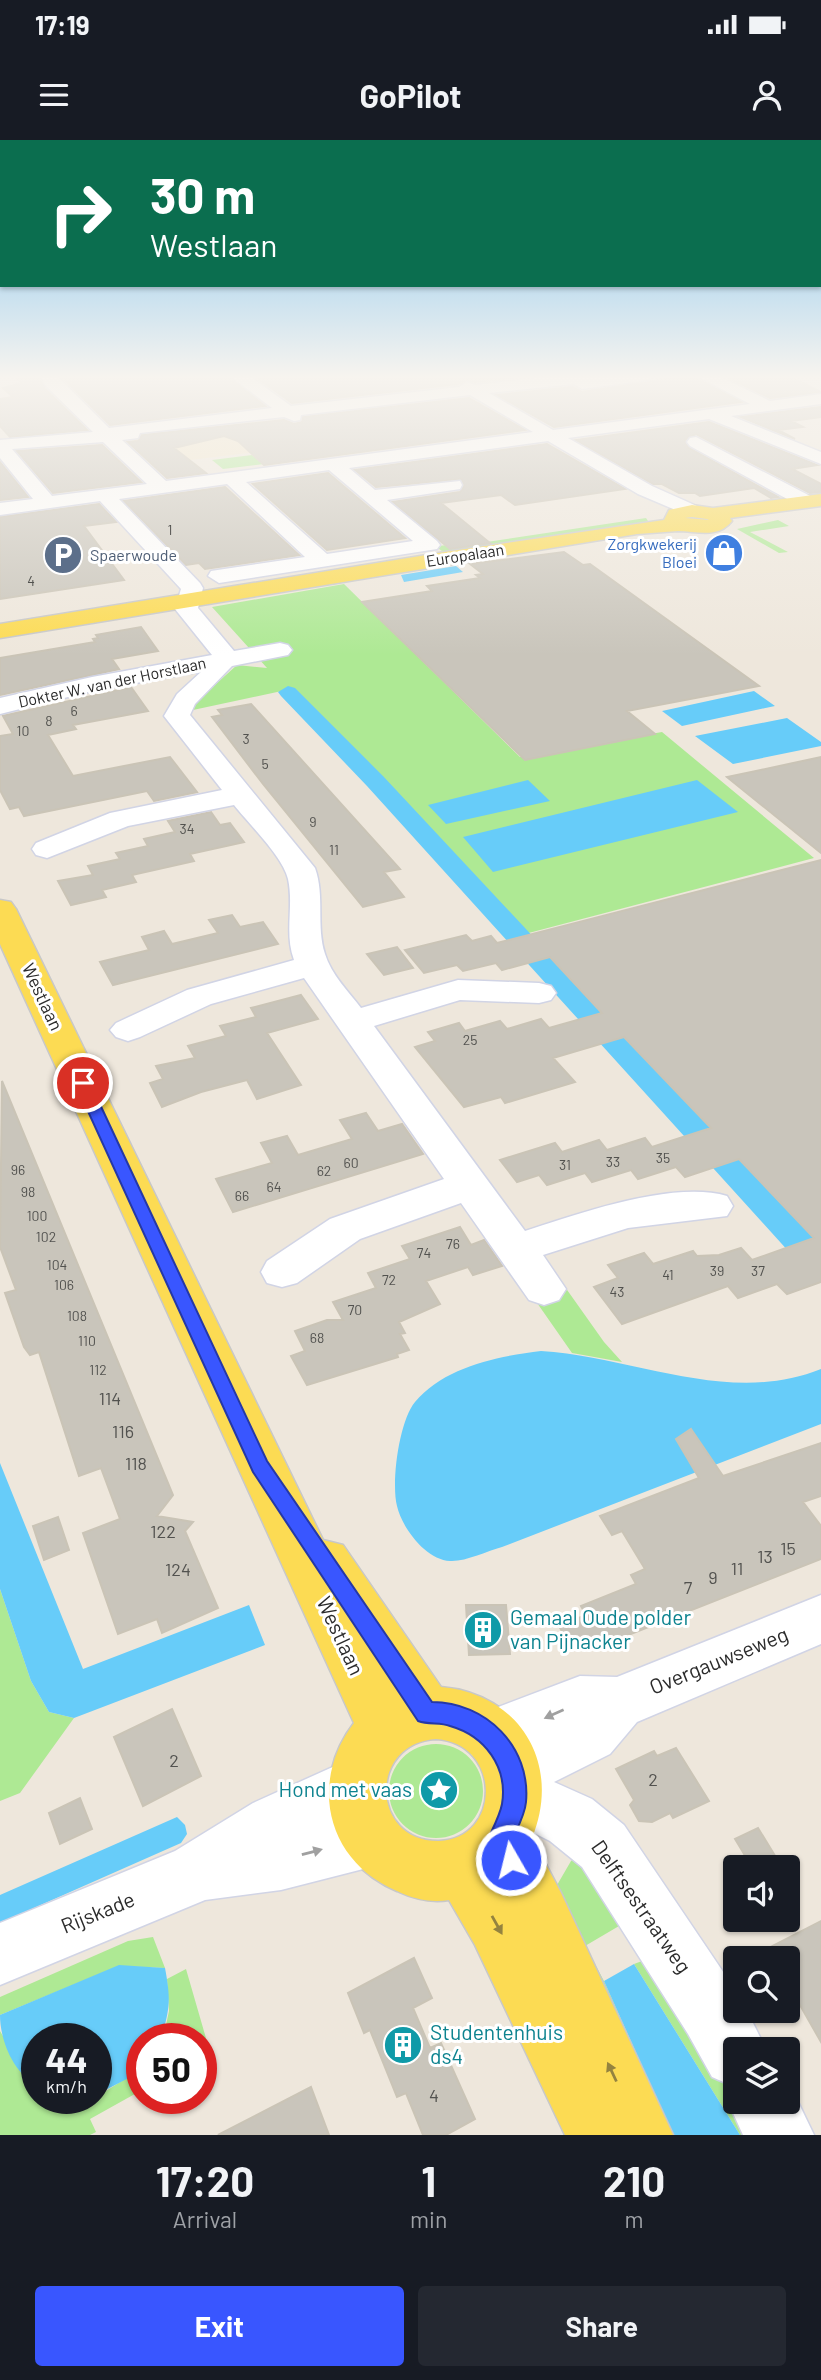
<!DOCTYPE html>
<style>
body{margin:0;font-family:Barlow,sans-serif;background:#242831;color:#f1f3f6;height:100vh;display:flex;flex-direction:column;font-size:26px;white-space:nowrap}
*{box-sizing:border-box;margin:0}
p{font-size:23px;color:#9ea1a6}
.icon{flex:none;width:38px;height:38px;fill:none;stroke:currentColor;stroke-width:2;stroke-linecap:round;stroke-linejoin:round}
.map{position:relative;height:1995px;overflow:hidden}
.drawer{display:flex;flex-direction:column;background:#171b24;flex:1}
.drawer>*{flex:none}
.hud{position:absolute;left:0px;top:0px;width:822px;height:147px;box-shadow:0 2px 5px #0004;background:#0b6e4f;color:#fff;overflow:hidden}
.controls{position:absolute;left:723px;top:1715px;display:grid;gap:14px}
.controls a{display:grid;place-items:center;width:77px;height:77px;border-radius:7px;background:#171b24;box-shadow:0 2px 5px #0004;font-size:35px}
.speed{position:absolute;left:21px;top:1883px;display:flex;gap:14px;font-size:35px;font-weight:700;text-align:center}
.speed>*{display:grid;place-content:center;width:91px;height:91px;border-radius:50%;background:#171b24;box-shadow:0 2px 5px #0004;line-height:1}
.speed small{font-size:18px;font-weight:400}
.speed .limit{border:10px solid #d22;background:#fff;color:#111}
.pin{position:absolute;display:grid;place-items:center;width:60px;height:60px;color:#fff;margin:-30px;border:4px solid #fff;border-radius:50%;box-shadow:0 2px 7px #0007}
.me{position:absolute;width:77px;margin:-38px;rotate:352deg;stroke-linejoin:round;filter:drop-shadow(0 0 5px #0008)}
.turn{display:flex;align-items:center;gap:24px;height:147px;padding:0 35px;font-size:32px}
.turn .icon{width:91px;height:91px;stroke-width:2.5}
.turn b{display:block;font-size:49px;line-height:60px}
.eta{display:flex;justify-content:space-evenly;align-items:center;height:119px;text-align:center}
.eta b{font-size:42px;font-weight:700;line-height:49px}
.action{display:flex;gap:14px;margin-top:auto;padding:14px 35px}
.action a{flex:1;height:80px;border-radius:7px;background:#3956ff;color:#fff;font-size:28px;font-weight:700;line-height:80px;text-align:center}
.action a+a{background:#242831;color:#f1f3f6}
.status{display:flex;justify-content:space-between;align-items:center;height:49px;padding:0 35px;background:#171b24;direction:ltr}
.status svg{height:19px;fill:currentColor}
header{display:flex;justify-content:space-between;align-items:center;height:91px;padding:0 35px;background:#171b24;font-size:32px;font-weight:700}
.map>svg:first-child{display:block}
.education{fill:#f1e6cb}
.green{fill:#aee994}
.water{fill:#67ccf9}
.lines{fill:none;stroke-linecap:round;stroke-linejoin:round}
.canal{fill:#67ccf9;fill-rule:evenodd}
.building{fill:#c9c5bb;stroke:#cac4b6;stroke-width:2}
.minor-casing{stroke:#d1d4e5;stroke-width:3}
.major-casing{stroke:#c8c8c8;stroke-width:3}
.minor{fill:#fff;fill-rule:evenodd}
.major{fill:#fcdb53;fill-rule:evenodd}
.oneway{fill:#a0a0a0}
.oneway2{fill:#94833f}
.route{fill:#3956ff;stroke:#2538a6;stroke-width:2}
.labels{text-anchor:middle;stroke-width:6;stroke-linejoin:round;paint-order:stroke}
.number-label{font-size:14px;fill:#52524f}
.far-shop-label{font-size:16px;fill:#366cbe;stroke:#fff;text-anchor:end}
.far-service-label{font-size:16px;fill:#4e5e75;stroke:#fff;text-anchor:start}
.far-street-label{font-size:16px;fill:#2b2b2b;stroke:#fff}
.street-label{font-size:18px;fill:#2b2b2b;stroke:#fff}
.near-number-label{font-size:18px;fill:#52524f}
.near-culture-label{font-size:21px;fill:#0d838f;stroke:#fff;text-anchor:start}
.near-street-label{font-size:21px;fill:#2b2b2b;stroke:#fff}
</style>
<div class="status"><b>17:19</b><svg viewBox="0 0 49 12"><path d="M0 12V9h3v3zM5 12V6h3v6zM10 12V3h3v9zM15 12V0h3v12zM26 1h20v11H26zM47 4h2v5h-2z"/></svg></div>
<header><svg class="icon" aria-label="menu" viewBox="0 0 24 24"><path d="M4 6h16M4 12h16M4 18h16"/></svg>GoPilot<svg class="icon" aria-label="person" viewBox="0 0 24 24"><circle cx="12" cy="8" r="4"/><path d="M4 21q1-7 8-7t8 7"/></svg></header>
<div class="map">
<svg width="821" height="1995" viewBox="0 0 821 1995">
<rect width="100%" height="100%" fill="#eee7dc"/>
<path class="education" d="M229,287L256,312L166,323L149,319L130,298Z"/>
<path class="green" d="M252,315L264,324L223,329L212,320Z
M646,378L648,381L643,383L446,414L435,406L480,403Z
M778,380L789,386L750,392L788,412L779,413L737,389Z
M344,444L520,617L662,592L814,718L521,795L291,549L193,570L195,563L237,525L267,528L212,467Z
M565,1147L604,1202L622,1222L572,1213L535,1160Z
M0,1449L31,1541L49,1572L74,1578L20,1653L0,1661Z
M389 1651a47 47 0 1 1 94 0a47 47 0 1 1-94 0Z
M577,1716L636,1776L585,1806L604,1841L673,1995H656L553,1752L571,1721Z
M153,1797L165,1828L119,1826L0,1875V1857L128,1801Z
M658,1815L735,1944V1962H746L765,1995H740L634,1824Z
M186,1829L210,1912L201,1917V1899H163L169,1871L167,1839Z
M0,1891L31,1943L37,1945V1958L66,1961L96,1958V1954L106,1951L142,1928V1950L90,1979L96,1992L90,1995H0Z"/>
<path class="water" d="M456,426L463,432L404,442L401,435Z
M754,551L775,566L682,586L662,571Z
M787,578L821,602V606L733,624L695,596Z
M528,640L550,661L446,684L428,665Z
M697,640L738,672L493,732L463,697Z
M541,1211C635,1217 729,1266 821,1229V1284L502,1407C487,1411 465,1422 450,1421C426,1420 402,1388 397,1366C391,1343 399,1281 415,1262C444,1227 499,1216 541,1211Z
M0,1323L83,1529L249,1465L265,1505L74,1578L49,1572L31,1541L0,1449Z
M177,1677L185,1685L187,1694L181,1703L0,1783V1755Z
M634,1824L740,1995H673L604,1841Z
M119,1825L165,1828C171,1860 170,1868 161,1899H142L140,1932L96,1955V1899H37V1945C13,1933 0,1900 0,1875Z"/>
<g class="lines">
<path class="canal" d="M288,546L295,548L383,636L821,1105V1138L809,1134L367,646L281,556L278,552Z"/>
</g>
<path class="building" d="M14,235H38L44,248L87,290L10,297L0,286V259L13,257L3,248L22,243Z
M60,235H226L265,266L110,285Z
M253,235H535L475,242L466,240L458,244L292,263Z
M690,235L741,262L554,287L497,255L573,247L582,252Z
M723,235H787L821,252L770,258Z
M469,258L525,290L264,325L238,301L224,296L174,308L206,333L167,338L128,302L138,301L142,295L284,280L294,284L302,282L303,277Z
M821,267V277L791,281L803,287L778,290L795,299L741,277Z
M709,282L817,325L792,329L821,344V352L810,353L696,294L685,300L689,308L778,357L771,358L754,348L700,356L695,353H679L662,344H653L576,300Z
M547,304L625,349L515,365L501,355L441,363L490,403L450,409L393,362L460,352L464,346L461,339L376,347L355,330Z
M102,305L141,342L53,353L17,311Z
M0,322L28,357L0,360Z
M328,333L405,398L327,410L253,344Z
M225,347L299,415L205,429L199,423L186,425L124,361Z
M99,364L116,382L84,386L124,440L0,459V377Z
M564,412L583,425L590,424L759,546L627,571L655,594L525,620L362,462L432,451L427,446L480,438L476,435L483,434L470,424Z
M141,487L158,511L112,519L119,529L0,555V518L95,502L93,499L98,498L96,495Z
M131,547L148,571L73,585L76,589L48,595L73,636L170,617L197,652L154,661L147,651L24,676L19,667L10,669L0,650V596L13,594L3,576Z
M251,564L400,729L384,732L404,757L363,767L263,644L212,577L222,575L218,570Z
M821,617V713L727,637L756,631Z
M211,672L220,685L230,683L244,702L190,714L194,721L132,735L136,742L102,750L106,757L71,765L58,741L93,735L88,726L120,719L116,713L148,706L144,699L175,692L168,681Z
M821,720V1142L787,1154L777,1144L738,1158L728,1146L622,1184L594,1147L618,1138L608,1125L644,1113L653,1124L693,1111L697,1116L719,1115L741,1108L752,1120L814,1098L739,1019L685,1037L676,1027L638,1039L631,1030L592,1042L585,1033L547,1045L539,1035L517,1042L500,1020L555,1003L562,1012L599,1000L607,1010L645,998L652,1007L711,988L624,897L553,918L575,942L505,963L501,957L464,967L415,907L435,901L428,892L459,883L465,891L500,881L507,889L541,879L549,888L602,873L550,817L502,830L496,823L463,831L457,825L424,833L405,810L466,795L472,801L491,796L497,803Z
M232,775L240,787L263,782L278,804L113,845L100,822L149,810L142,797L164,791L172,804L218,793L209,780Z
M397,807L413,828L384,835L367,814Z
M301,855L318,879L267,893L301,945L257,959L247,940L201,952L162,967L150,943L163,939L156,926L195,918L188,906L226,896L220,886L256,877L251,868Z
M2,941L173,1355L157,1376L193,1382L185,1391L218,1468L162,1493L157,1479L118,1494L83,1393L120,1379L101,1328L79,1336L39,1212L30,1215L24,1207L5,1153L16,1150L0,1107Z
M366,973L378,991L402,984L423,1014L233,1072L216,1039L272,1023L261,1003L287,996L298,1015L352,999L340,980Z
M460,1087L471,1105L484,1100L502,1126L473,1135L468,1127L426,1141L440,1164L399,1182L405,1193L400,1194L409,1210L397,1214L398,1217L307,1245L291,1216L305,1211L295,1191L327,1180H343L333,1162L376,1148L368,1133L410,1119L402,1106Z
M691,1289L723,1336L821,1303V1356L803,1362L821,1386V1419L603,1505L598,1496L570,1506L559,1486L586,1475L581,1466L636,1444L631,1435L645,1429L622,1391L612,1395L600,1376L699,1338L676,1299Z
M58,1377L69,1410L44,1420L33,1386Z
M466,1465H506L510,1514L469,1515Z
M172,1569L201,1636L143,1666L114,1597Z
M676,1608L709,1661L673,1678L670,1673L652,1682L639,1681L630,1665L634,1660L616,1629L654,1611L657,1616Z
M80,1658L92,1689L60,1704L49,1673Z
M758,1688L777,1719L761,1727H752L735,1699Z
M821,1781V1902L788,1844V1818H749Z
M414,1818L432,1858L413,1868L430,1908L441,1903L475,1979L446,1995H423L406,1953L397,1957L370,1890L364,1893L348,1853Z
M311,1947L329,1995H218Z"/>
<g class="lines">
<g class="minor-casing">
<path id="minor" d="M40,235H56L109,288L272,268L229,235H248L291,266L459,247L467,242L475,245L562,235H656L648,240L582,249L574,244L489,253L553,290L750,264L695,235H716L770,261L821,254V264L731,276L821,312V324L709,279L568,298L652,346L699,367L702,371L699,375L692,377L638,354L548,301L349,328L375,350L460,341L462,345L460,349L387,360L437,401L440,405L437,409L219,443L208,436L211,431L305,417L227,344L119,359L200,443L203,448L198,468L234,511L280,503L288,505L292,510L288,515L232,526L195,564L190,575L315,728C325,756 316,786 325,814C331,834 348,851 361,868L458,840L539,843L551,846L556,853L551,860L539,863L460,860L374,886L525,1091C578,1074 673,1040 727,1056L733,1066L727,1076L628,1088L543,1115L566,1149L559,1160L544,1165L529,1160L461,1063L360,1099L297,1143L282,1147L267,1143L261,1132L267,1121L330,1079L444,1039L304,838L211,864L140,897L128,901L116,897L110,890L116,883L187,850L294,820C284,793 294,766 288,739C283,717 249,684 234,665L128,686L47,718L36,715L32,709L36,703L110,673L222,650L164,576L177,554L202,531L92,551L0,574V558L92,537L212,515L175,469L181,449L100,361L0,375V363L33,359L0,318V300L93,292L46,246ZM470,255L533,292L166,341L122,300L138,298L140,293L284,277L294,281L300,280L301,275ZM103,302L147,344L52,356L12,309ZM329,330L413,401L327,414L246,342Z
M696,297L814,358L817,362L814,366H800L690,306L687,302L690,298Z
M821,1455V1504L637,1582L610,1614L554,1642L592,1659L624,1685L734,1848L735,1871H747L766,1909H735V1962H788V1941L814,1995H743L728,1962L735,1947L712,1937L688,1894L582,1727L550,1701L494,1673L486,1653L489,1645L483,1630L487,1621L472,1615L464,1596L472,1577L580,1536L617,1537Z
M357,1616L377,1625L386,1645L377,1665L372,1668L392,1676L401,1697L392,1718L371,1727L281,1750L205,1760L0,1845V1783L175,1711L253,1663Z"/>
</g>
<g class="major-casing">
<path id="major" d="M821,354V366L730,378L732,381C718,399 697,391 678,391C664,392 651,393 637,394L0,498V484L445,412L664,380L669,370L692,365L713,368ZM692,377L707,379L709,380L685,378Z
M0,760L11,762L16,769L323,1400L343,1405L441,1547C521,1554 562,1625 532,1698L561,1753L673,1995H565L475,1805L449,1760C430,1763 414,1759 397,1751C327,1722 308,1643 354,1583L0,804ZM436,1599C502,1603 502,1699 439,1701C370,1702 368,1603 436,1599Z"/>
</g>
<use href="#minor" class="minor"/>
<use href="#major" class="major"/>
</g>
<defs><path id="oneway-solid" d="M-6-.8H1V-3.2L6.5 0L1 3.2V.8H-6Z" transform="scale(1.75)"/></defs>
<g class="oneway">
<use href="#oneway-solid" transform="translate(554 1574) rotate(156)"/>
<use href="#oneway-solid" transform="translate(312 1712) rotate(-15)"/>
</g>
<g class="oneway2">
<use href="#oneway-solid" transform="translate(497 1785) rotate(61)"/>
<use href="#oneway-solid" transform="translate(612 1932) rotate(-115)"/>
</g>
<linearGradient id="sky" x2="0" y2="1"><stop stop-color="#74beef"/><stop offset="0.46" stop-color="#f7f4ef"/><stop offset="1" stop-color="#f7f4ef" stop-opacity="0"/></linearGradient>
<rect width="821" height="515" fill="url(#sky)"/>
<path class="route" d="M83,938L90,943L267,1321L432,1562C486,1562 531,1607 526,1662C525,1674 518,1687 513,1698L523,1720L519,1728L511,1732L502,1728L488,1699C493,1688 500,1675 502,1664C508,1627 485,1596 450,1586C440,1582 429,1585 418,1581L253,1332L75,943Z"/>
<defs>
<g id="shop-disc" transform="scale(2.0125)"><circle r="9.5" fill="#3f7fe0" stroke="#fff"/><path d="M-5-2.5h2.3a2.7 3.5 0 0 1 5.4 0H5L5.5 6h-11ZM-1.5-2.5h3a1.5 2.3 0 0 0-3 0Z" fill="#fff"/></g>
<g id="parking-disc" transform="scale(2.0125)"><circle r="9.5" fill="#5c6f8a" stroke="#fff"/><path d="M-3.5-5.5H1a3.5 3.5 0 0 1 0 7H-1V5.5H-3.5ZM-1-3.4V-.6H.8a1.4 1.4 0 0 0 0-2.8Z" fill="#fff"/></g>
<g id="building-disc" transform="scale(2.0125)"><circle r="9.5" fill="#0f9aa8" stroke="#fff"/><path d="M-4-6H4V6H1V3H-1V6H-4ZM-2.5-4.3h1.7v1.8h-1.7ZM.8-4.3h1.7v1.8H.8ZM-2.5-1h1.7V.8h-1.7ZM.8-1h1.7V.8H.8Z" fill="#fff"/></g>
<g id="sight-disc" transform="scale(2.0125)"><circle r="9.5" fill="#0f9aa8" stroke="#fff"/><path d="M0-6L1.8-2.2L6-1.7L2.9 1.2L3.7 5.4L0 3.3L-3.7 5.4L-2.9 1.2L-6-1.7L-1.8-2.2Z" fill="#fff"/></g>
</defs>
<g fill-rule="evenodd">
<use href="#shop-disc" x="724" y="413"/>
<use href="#parking-disc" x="63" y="415"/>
<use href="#building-disc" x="483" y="1490"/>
<use href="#sight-disc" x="439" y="1650"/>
<use href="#building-disc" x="403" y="1905"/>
</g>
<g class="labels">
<g class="number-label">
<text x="170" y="395">1</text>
<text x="31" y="446">4</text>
<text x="74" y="576">6</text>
<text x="49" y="586">8</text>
<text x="23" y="596">10</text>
<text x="246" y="604">3</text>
<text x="265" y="629">5</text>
<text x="313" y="687">9</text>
<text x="187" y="694">34</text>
<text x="334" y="715">11</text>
<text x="470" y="905">25</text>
<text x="663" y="1023">35</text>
<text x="613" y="1027">33</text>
<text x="351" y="1028">60</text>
<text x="565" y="1030">31</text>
<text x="18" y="1035">96</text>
<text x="324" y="1036">62</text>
<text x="274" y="1052">64</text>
<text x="28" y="1057">98</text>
<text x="242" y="1061">66</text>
<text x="37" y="1081">100</text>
<text x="46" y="1102">102</text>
<text x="453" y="1109">76</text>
<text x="424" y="1118">74</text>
<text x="57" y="1130">104</text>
<text x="717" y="1136">39</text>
<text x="758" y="1136">37</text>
<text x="668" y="1140">41</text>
<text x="389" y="1145">72</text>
<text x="64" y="1150">106</text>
<text x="617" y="1157">43</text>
<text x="355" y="1175">70</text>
<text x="77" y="1181">108</text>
<text x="317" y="1203">68</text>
<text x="87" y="1206">110</text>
<text x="98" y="1235">112</text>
</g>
<g class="far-shop-label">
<text x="697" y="410">Zorgkwekerij<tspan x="697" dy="18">Bloei</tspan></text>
</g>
<g class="far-service-label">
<text x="90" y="421">Spaerwoude</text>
</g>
<g class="far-street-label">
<text transform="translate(465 415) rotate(-9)" y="6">Europalaan</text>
<text transform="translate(112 542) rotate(-12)" y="6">Dokter W. van der Horstlaan</text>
</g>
<g class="street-label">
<text transform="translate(42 857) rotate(65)" y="6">Westlaan</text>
</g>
<g class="near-number-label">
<text x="110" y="1265">114</text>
<text x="123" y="1298">116</text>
<text x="136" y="1330">118</text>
<text x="163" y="1398">122</text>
<text x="788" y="1415">15</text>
<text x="765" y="1423">13</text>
<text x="737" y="1435">11</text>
<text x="178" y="1436">124</text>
<text x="713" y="1444">9</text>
<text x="688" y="1454">7</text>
<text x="174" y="1627">2</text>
<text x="653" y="1646">2</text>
<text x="434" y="1962">4</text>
</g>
<g class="near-culture-label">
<text x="510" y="1485">Gemaal Oude polder<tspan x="510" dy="24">van Pijnacker</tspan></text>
<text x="412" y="1657" text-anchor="end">Hond met vaas</text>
<text x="430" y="1900">Studentenhuis<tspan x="430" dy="24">ds4</tspan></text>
</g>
<g class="near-street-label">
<text transform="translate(340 1496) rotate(65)" y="7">Westlaan</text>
<text transform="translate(719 1521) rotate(-22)" y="7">Overgauwseweg</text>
<text transform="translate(641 1767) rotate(55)" y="7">Delftsestraatweg</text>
<text transform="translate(98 1773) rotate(-22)" y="7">Rijskade</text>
</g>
</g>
</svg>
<div class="controls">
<a><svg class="icon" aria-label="sound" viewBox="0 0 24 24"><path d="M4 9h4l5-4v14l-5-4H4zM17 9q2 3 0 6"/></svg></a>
<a><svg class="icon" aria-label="search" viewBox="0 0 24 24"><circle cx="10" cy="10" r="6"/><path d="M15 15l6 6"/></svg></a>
<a><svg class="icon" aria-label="layers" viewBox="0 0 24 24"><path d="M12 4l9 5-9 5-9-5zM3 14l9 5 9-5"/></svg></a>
</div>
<div class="speed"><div>44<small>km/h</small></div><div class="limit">50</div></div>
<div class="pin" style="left:83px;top:943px;background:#d93025"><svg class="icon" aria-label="arrive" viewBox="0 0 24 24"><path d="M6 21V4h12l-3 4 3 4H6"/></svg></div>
<svg class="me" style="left:511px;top:1720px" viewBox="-20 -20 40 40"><circle r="17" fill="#3956ff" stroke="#fff" stroke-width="3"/><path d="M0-11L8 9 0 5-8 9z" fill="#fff"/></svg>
<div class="hud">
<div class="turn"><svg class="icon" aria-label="right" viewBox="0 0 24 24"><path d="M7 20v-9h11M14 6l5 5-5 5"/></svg><div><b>30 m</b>Westlaan</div></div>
</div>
</div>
<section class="drawer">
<div class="eta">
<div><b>17:20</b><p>Arrival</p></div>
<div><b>1</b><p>min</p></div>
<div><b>210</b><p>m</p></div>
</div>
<div class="action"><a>Exit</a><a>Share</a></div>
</section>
